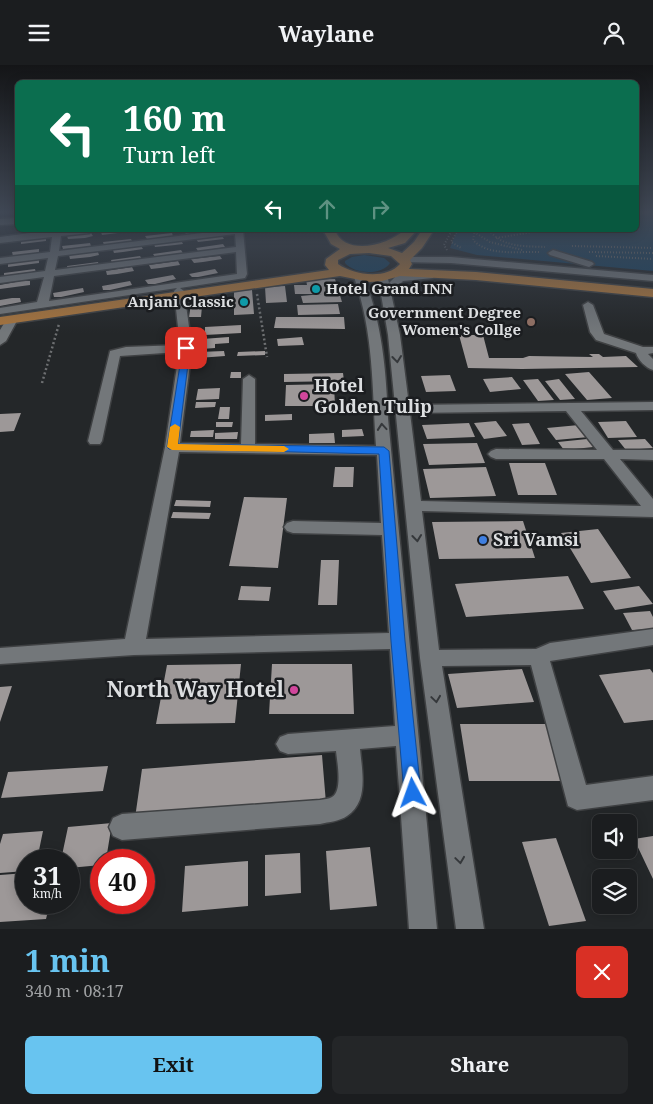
<!DOCTYPE html>
<meta charset="utf-8">
<style>
body{margin:0;font-family:"Noto Serif",serif;background:#242628;color:#f1f3f6;height:100vh;display:flex;flex-direction:column;font-size:19px;white-space:nowrap}
*{box-sizing:border-box;margin:0}
p{font-size:16px;color:#a0a2a4}
.icon{flex:none;width:28px;height:28px;fill:none;stroke:currentColor;stroke-width:2;stroke-linecap:round;stroke-linejoin:round}
.map{position:relative;height:864px;overflow:hidden}
.drawer{display:flex;flex-direction:column;background:#1b1d1f;flex:1}
.drawer>*{flex:none}
.top-card{position:absolute;left:15px;top:15px;width:624px;height:152px;border-radius:8px;box-shadow:0 2px 12px #0003,0 0 0 1px #393b3d;background:#0b6e4f;color:#fff;overflow:hidden}
.tools{position:absolute;left:592px;top:749px;display:grid;gap:10px}
.tools a{display:grid;place-items:center;width:45px;height:45px;border-radius:8px;background:#1b1d1f;box-shadow:0 2px 12px #0003,0 0 0 1px #393b3d;font-size:25px}
.speed{position:absolute;left:15px;top:784px;display:flex;gap:10px;font-size:25px;font-weight:700;text-align:center}
.speed>*{display:grid;place-content:center;width:65px;height:65px;border-radius:50%;background:#1b1d1f;box-shadow:0 2px 12px #0003,0 0 0 1px #393b3d;line-height:1}
.speed small{font-size:12px;font-weight:400}
.speed .limit{border:8px solid #d22;background:#fff;color:#111}
.pin{position:absolute;display:grid;place-items:center;width:42px;height:42px;color:#fff;margin:-21px;border-radius:10px;box-shadow:0 2px 8px #0006}
.me{position:absolute;width:55px;margin:-28px;rotate:356deg;stroke-linejoin:round;filter:drop-shadow(0 0 4px #0008)}
.turn{display:flex;align-items:center;gap:18px;height:105px;padding:0 25px;font-size:22px}
.turn .icon{width:65px;height:65px;stroke-width:2.5}
.turn b{display:block;font-size:35px;line-height:42px}
.lanes{display:flex;align-items:center;height:48px;padding:0 25px;background:#0003;justify-content:center;gap:25px;direction:ltr}
.lanes .off{opacity:.35}
.round{display:grid;place-items:center;flex:none;width:52px;height:52px;border-radius:8px;background:#242628}
.overview{display:flex;align-items:center;justify-content:space-between;height:85px;padding:0 25px}
h1{font-size:30px;font-weight:700;line-height:38px;color:#68c4f0}
.button{display:flex;gap:10px;margin-top:auto;padding:10px 25px}
.button a{flex:1;height:58px;border-radius:8px;background:#68c4f0;color:#111;font-size:20px;font-weight:700;line-height:58px;text-align:center}
.button a+a{background:#242628;color:#f1f3f6}
header{display:flex;justify-content:space-between;align-items:center;height:65px;padding:0 25px;background:#1b1d1f;font-size:22px;font-weight:700}
.map>svg:first-child{display:block}
.green{fill:#194260}
.building{fill:#9d9898}
.lines{fill:none;stroke-linecap:round;stroke-linejoin:round}
.minor-casing{stroke:#3f4143;stroke-width:3}
.major-casing{stroke:#3f4143;stroke-width:3}
.path-far1{stroke:#6e7072;stroke-width:2;stroke-dasharray:1 2;stroke-linecap:butt}
.path{stroke:#6e7072;stroke-width:2.5;stroke-dasharray:2 2.5;stroke-linecap:butt}
.minor{fill:#73777a;fill-rule:evenodd}
.major{fill:#a8753e;fill-rule:evenodd}
.oneway{stroke:#35383b}
.route{fill:#1a73e8;stroke:#114b97}
.slow{fill:#f59e0b}
.culture-dot{fill:#0f9aa8;stroke:#1b1d20;stroke-width:2}
.education-dot{fill:#8d6e63;stroke:#1b1d20;stroke-width:2}
.hotel-dot{fill:#d1479c;stroke:#1b1d20;stroke-width:2}
.shop-dot{fill:#3f7fe0;stroke:#1b1d20;stroke-width:2}
.labels{text-anchor:middle;stroke-width:5;stroke-linejoin:round;paint-order:stroke}
.far-poi-label{font-size:15px;font-weight:bold;fill:#dcdee0;stroke:#1b1d20;text-anchor:end}
.poi-label{font-size:18px;font-weight:bold;fill:#dcdee0;stroke:#1b1d20;text-anchor:start}
.near-poi-label{font-size:21px;font-weight:bold;fill:#dcdee0;stroke:#1b1d20;text-anchor:end}
</style>
<header><svg class="icon" aria-label="menu" viewBox="0 0 24 24"><path d="M4 6h16M4 12h16M4 18h16"/></svg>Waylane<svg class="icon" aria-label="person" viewBox="0 0 24 24"><circle cx="12" cy="8" r="4"/><path d="M4 21q1-7 8-7t8 7"/></svg></header>
<div class="map">
<svg width="653" height="864" viewBox="0 0 653 864">
<rect width="100%" height="100%" fill="#242729"/>
<path class="green" d="M636,147H653V206L477,190L450,183L457,165H636Z
M364,190L384,193L390,198C382,211 354,209 345,198V196L352,192Z"/>
<path class="building" d="M48,165L23,169L22,166L31,165Z
M105,165H125L126,167L102,170L101,167Z
M192,165H209V166L186,169L184,166Z
M91,168L93,171L85,173L68,174L67,171Z
M172,168L173,171L153,174H147L145,171Z
M222,171L224,174L198,177L196,174Z
M46,173V176L21,179V175Z
M131,174L132,176L125,178L104,180L103,177Z
M181,175L183,179L175,180L155,182L154,179Z
M90,178L91,181L84,183L63,184L62,181Z
M223,179L225,182L207,185L198,186L196,183Z
M141,181L143,184L123,187L114,188L113,185Z
M39,184V187L35,189L13,191L12,187Z
M181,185L183,188L174,190L155,192L153,189Z
M98,187L99,190L90,192L70,194L69,190Z
M140,191L142,194L112,198L111,195Z
M220,191L222,194L203,197L194,198L191,194Z
M39,194V198L8,202V198Z
M178,196L180,200L160,203L151,204L149,200Z
M98,197L99,200L68,205L67,201Z
M132,202L134,206L117,209L107,210L106,206Z
M35,204L36,208L4,212V208Z
M215,204L218,208L198,212H192L189,209Z
M173,210L176,214L155,219H148L145,215Z
M335,214L342,237L303,238L301,231L322,229H295L294,220H307L306,215Z
M21,216H30V220L0,224V220Z
M130,216L132,220L110,225H103L102,221Z
M285,221L287,237L266,238L265,222Z
M83,223L84,227L61,232H54L53,228Z
M252,225L254,249L234,250V226Z
M203,231L201,252H189L192,232Z
M12,233H20L21,237L0,241V235Z
M338,239L340,249L298,250L297,240Z
M276,252H344L345,264L274,263Z
M241,260V268L205,270V262Z
M459,270H483L489,293H523L529,291L593,292L589,289H599L603,292L626,291L638,302L522,304L468,303Z
M229,272V278L215,279V283L202,284V274Z
M302,272L304,280L278,281L277,274Z
M224,286L225,291L198,293L199,287Z
M265,286V290L237,291L238,287Z
M231,307H241V313H230Z
M589,307L612,333L587,335L565,309Z
M343,308L344,316L284,317V309Z
M450,310L456,326L426,327L421,311Z
M512,312L521,324L490,327L483,314Z
M538,314L554,335L538,336L523,315Z
M559,314L575,334L560,335L545,316Z
M334,319L335,341H285L286,320Z
M220,323L219,334L196,335L198,324Z
M196,337H216L215,342L195,343Z
M220,342H230L229,354H218Z
M21,348L14,366L0,367V349Z
M292,349V355L265,356V350Z
M496,356L507,371L484,374L474,358Z
M626,356L637,372L608,373L598,357Z
M216,357H233L232,362H216Z
M469,358L475,372L427,374L422,360Z
M529,358L540,379L522,380L512,359Z
M579,360L589,372L556,375L547,363Z
M362,364L364,371L342,372V365Z
M214,365L213,372H190L191,366Z
M238,367L237,374H215V368Z
M334,368L335,378H309V369Z
M587,374L594,382L564,385L558,377Z
M645,374L653,383L626,385L618,375Z
M477,378L485,398L429,400L423,379Z
M509,398H545L557,430H518Z
M335,402H354L353,422H333Z
M486,402L496,431L430,433L423,404Z
M244,432L287,433L278,503L229,501Z
M176,435L211,436L210,442L174,441Z
M173,447L211,448L209,454L171,453Z
M523,456L535,493L439,494L432,457Z
M598,464L631,513L591,518L561,468Z
M321,495H339L337,540H318Z
M568,511L584,544L466,552L455,519Z
M241,521L271,522L269,536L238,535Z
M639,521L653,539L615,545L603,526Z
M650,546L653,552V564L632,565L623,548Z
M241,599L235,658L156,659L167,600Z
M272,599H352L354,649H269Z
M522,604L534,637L457,643L448,609Z
M650,604L653,608V655L624,658L599,610Z
M12,621L0,657V622Z
M460,659H547L562,716H469Z
M322,690L326,738L135,753L142,704Z
M108,701L103,726L1,733L8,707Z
M112,758L106,795H101V800L69,803V795H61L68,762Z
M43,766L37,795H26V806L0,808V779L3,769Z
M653,771V814L634,774Z
M556,773L586,856L549,861L522,777Z
M370,782L377,841L330,845L326,786Z
M300,788L301,828L265,831V790Z
M248,796V841L182,847L185,801Z
M26,808V838H50L46,854L0,857V810Z"/>
<g class="lines">
<g class="minor-casing">
<path id="minor" d="M18,153V159L0,160V154Z
M53,165H93L89,168L61,171L59,186L226,165H243L247,209L245,213L180,223L184,226L192,283L180,378L241,379L243,314L249,310L255,314V379L376,381C372,323 374,268 354,212L359,209L364,212C382,258 386,304 388,353L437,864H409L396,681L360,684C362,706 369,737 347,751C340,756 329,757 320,759L122,775L113,771L109,762L113,753L122,749L320,735C324,734 329,734 332,732C343,726 337,696 336,686L288,689L280,686L276,679L280,672L288,669L395,661L390,584L134,590L0,599V583L125,574L165,382L179,287L120,291L102,376L100,379H90L88,376L110,286L126,282L180,280L174,226L177,223L0,249V243L37,237L44,212L0,218V212L45,206L48,193L0,199V193L50,187L52,172L0,178V172ZM235,169L236,182L55,205L58,191ZM236,187L237,209L49,236L54,211ZM179,387L377,390L381,458L293,456L287,458L284,462L287,466L293,468L382,470L389,568L146,574Z
M553,185L592,197L594,199L589,202L550,190L548,188Z
M405,192H451L653,210V216L451,198L402,197V193Z
M429,208L434,211L433,213L403,216L391,228L400,270L409,340L653,337V345L581,346L613,385H653V395L620,394L653,434V452L422,446L439,585L536,584L550,578L653,564V580L550,596L586,720L653,711V735L577,745L568,741L531,600L442,601L484,864H456L420,593L388,270L378,212L383,209L387,210L389,218L396,211ZM566,346L597,385L496,384L491,386L488,389L491,392L496,394H604L641,441L421,436L410,348Z
M588,237L593,240L604,269L643,282H653V288L648,289L653,294V305C646,303 638,295 636,288L596,275L590,267L583,240Z
M12,251L18,254L6,276L0,280V265L8,252Z"/>
</g>
<g class="major-casing">
<path id="major" d="M323,165H335C345,192 389,180 404,165H417L405,178L388,183L402,188L414,177L422,165H434L422,183L410,195L412,199L409,204L476,207L653,224V232L476,215L400,211L382,216L370,217L340,211L0,260V252L329,205L325,200L326,194L340,184L331,179ZM369,188L391,191L400,199C386,215 353,210 338,199V195L350,189Z"/>
</g>
<path class="path-far1" d="M636,149L650,147
M458,165L451,177L461,183
M475,165L473,175C489,192 519,186 540,187
M489,165C503,183 525,181 545,182
M474,167L490,177L522,185
M496,173L545,165
M572,181L653,183
M447,185L444,180L452,165
M589,187L653,188
M596,191L653,194"/>
<path class="path" d="M257,229L267,292
M42,318L59,259"/>
<use href="#minor" class="minor"/>
<use href="#major" class="major"/>
</g>
<defs><path id="oneway-chevron" d="M-2-3.5L2.5 0L-2 3.5" fill="none" stroke-width="1.6" stroke-linecap="round" stroke-linejoin="round" transform="scale(1.25)"/></defs>
<g class="oneway">
<use href="#oneway-chevron" transform="translate(397 294) rotate(83)"/>
<use href="#oneway-chevron" transform="translate(382 362) rotate(-95)"/>
<use href="#oneway-chevron" transform="translate(417 473) rotate(84)"/>
<use href="#oneway-chevron" transform="translate(436 634) rotate(82)"/>
<use href="#oneway-chevron" transform="translate(460 795) rotate(82)"/>
</g>
<linearGradient id="sky" x2="0" y2="1"><stop stop-color="#141517"/><stop offset="0.55" stop-color="#3f4754"/><stop offset="1" stop-color="#3f4754" stop-opacity="0"/></linearGradient>
<rect width="653" height="268" fill="url(#sky)"/>
<path class="route" d="M183,281L190,283L178,379L384,382L389,386L405,576L421,728L419,734L413,736L407,734L404,728L391,576L379,389L169,384L167,382Z"/>
<path class="slow" d="M175,359L180,362L178,379L284,381L289,384L284,387L172,385L167,382L170,362Z"/>
<g class="culture-dot">
<circle cx="316" cy="224" r="5"/>
<circle cx="244" cy="237" r="5"/>
</g>
<circle class="education-dot" cx="531" cy="257" r="5"/>
<g class="hotel-dot">
<circle cx="304" cy="331" r="5"/>
<circle cx="294" cy="625" r="5"/>
</g>
<circle class="shop-dot" cx="483" cy="475" r="5"/>
<g class="labels">
<g class="far-poi-label">
<text x="326" y="229" text-anchor="start">Hotel Grand INN</text>
<text x="234" y="242">Anjani Classic</text>
<text x="521" y="253">Government Degree<tspan x="521" dy="17">Women's Collge</tspan></text>
</g>
<g class="poi-label">
<text x="314" y="327">Hotel<tspan x="314" dy="21">Golden Tulip</tspan></text>
<text x="493" y="481">Sri Vamsi</text>
</g>
<g class="near-poi-label">
<text x="284" y="632">North Way Hotel</text>
</g>
</g>
</svg>
<div class="tools">
<a><svg class="icon" aria-label="sound" viewBox="0 0 24 24"><path d="M4 9h4l5-4v14l-5-4H4zM17 9q2 3 0 6"/></svg></a>
<a><svg class="icon" aria-label="layers" viewBox="0 0 24 24"><path d="M12 4l9 5-9 5-9-5zM3 14l9 5 9-5"/></svg></a>
</div>
<div class="speed"><div>31<small>km/h</small></div><div class="limit">40</div></div>
<div class="pin" style="left:186px;top:283px;background:#d93025"><svg class="icon" aria-label="arrive" viewBox="0 0 24 24"><path d="M6 21V4h12l-3 4 3 4H6"/></svg></div>
<svg class="me" style="left:413px;top:728px" viewBox="-20 -20 40 40"><path d="M0-17L14 15 0 8-14 15z" fill="#1a73e8" stroke="#fff" stroke-width="4"/></svg>
<div class="top-card">
<div class="turn"><svg class="icon" aria-label="left" viewBox="0 0 24 24"><path d="M17 20v-9H6M10 6l-5 5 5 5"/></svg><div><b>160 m</b>Turn left</div></div>
<div class="lanes"><svg class="icon" aria-label="left" viewBox="0 0 24 24"><path d="M17 20v-9H6M10 6l-5 5 5 5"/></svg><svg class="icon off" aria-label="ahead" viewBox="0 0 24 24"><path d="M12 20V5M6 11l6-6 6 6"/></svg><svg class="icon off" aria-label="right" viewBox="0 0 24 24"><path d="M7 20v-9h11M14 6l5 5-5 5"/></svg></div>
</div>
</div>
<section class="drawer">
<div class="overview"><div><h1>1 min</h1><p>340 m · 08:17</p></div><a class="round" style="background:#d93025;color:#fff"><svg class="icon" aria-label="close" viewBox="0 0 24 24"><path d="M6 6l12 12M18 6L6 18"/></svg></a></div>
<div class="button"><a>Exit</a><a>Share</a></div>
</section>
